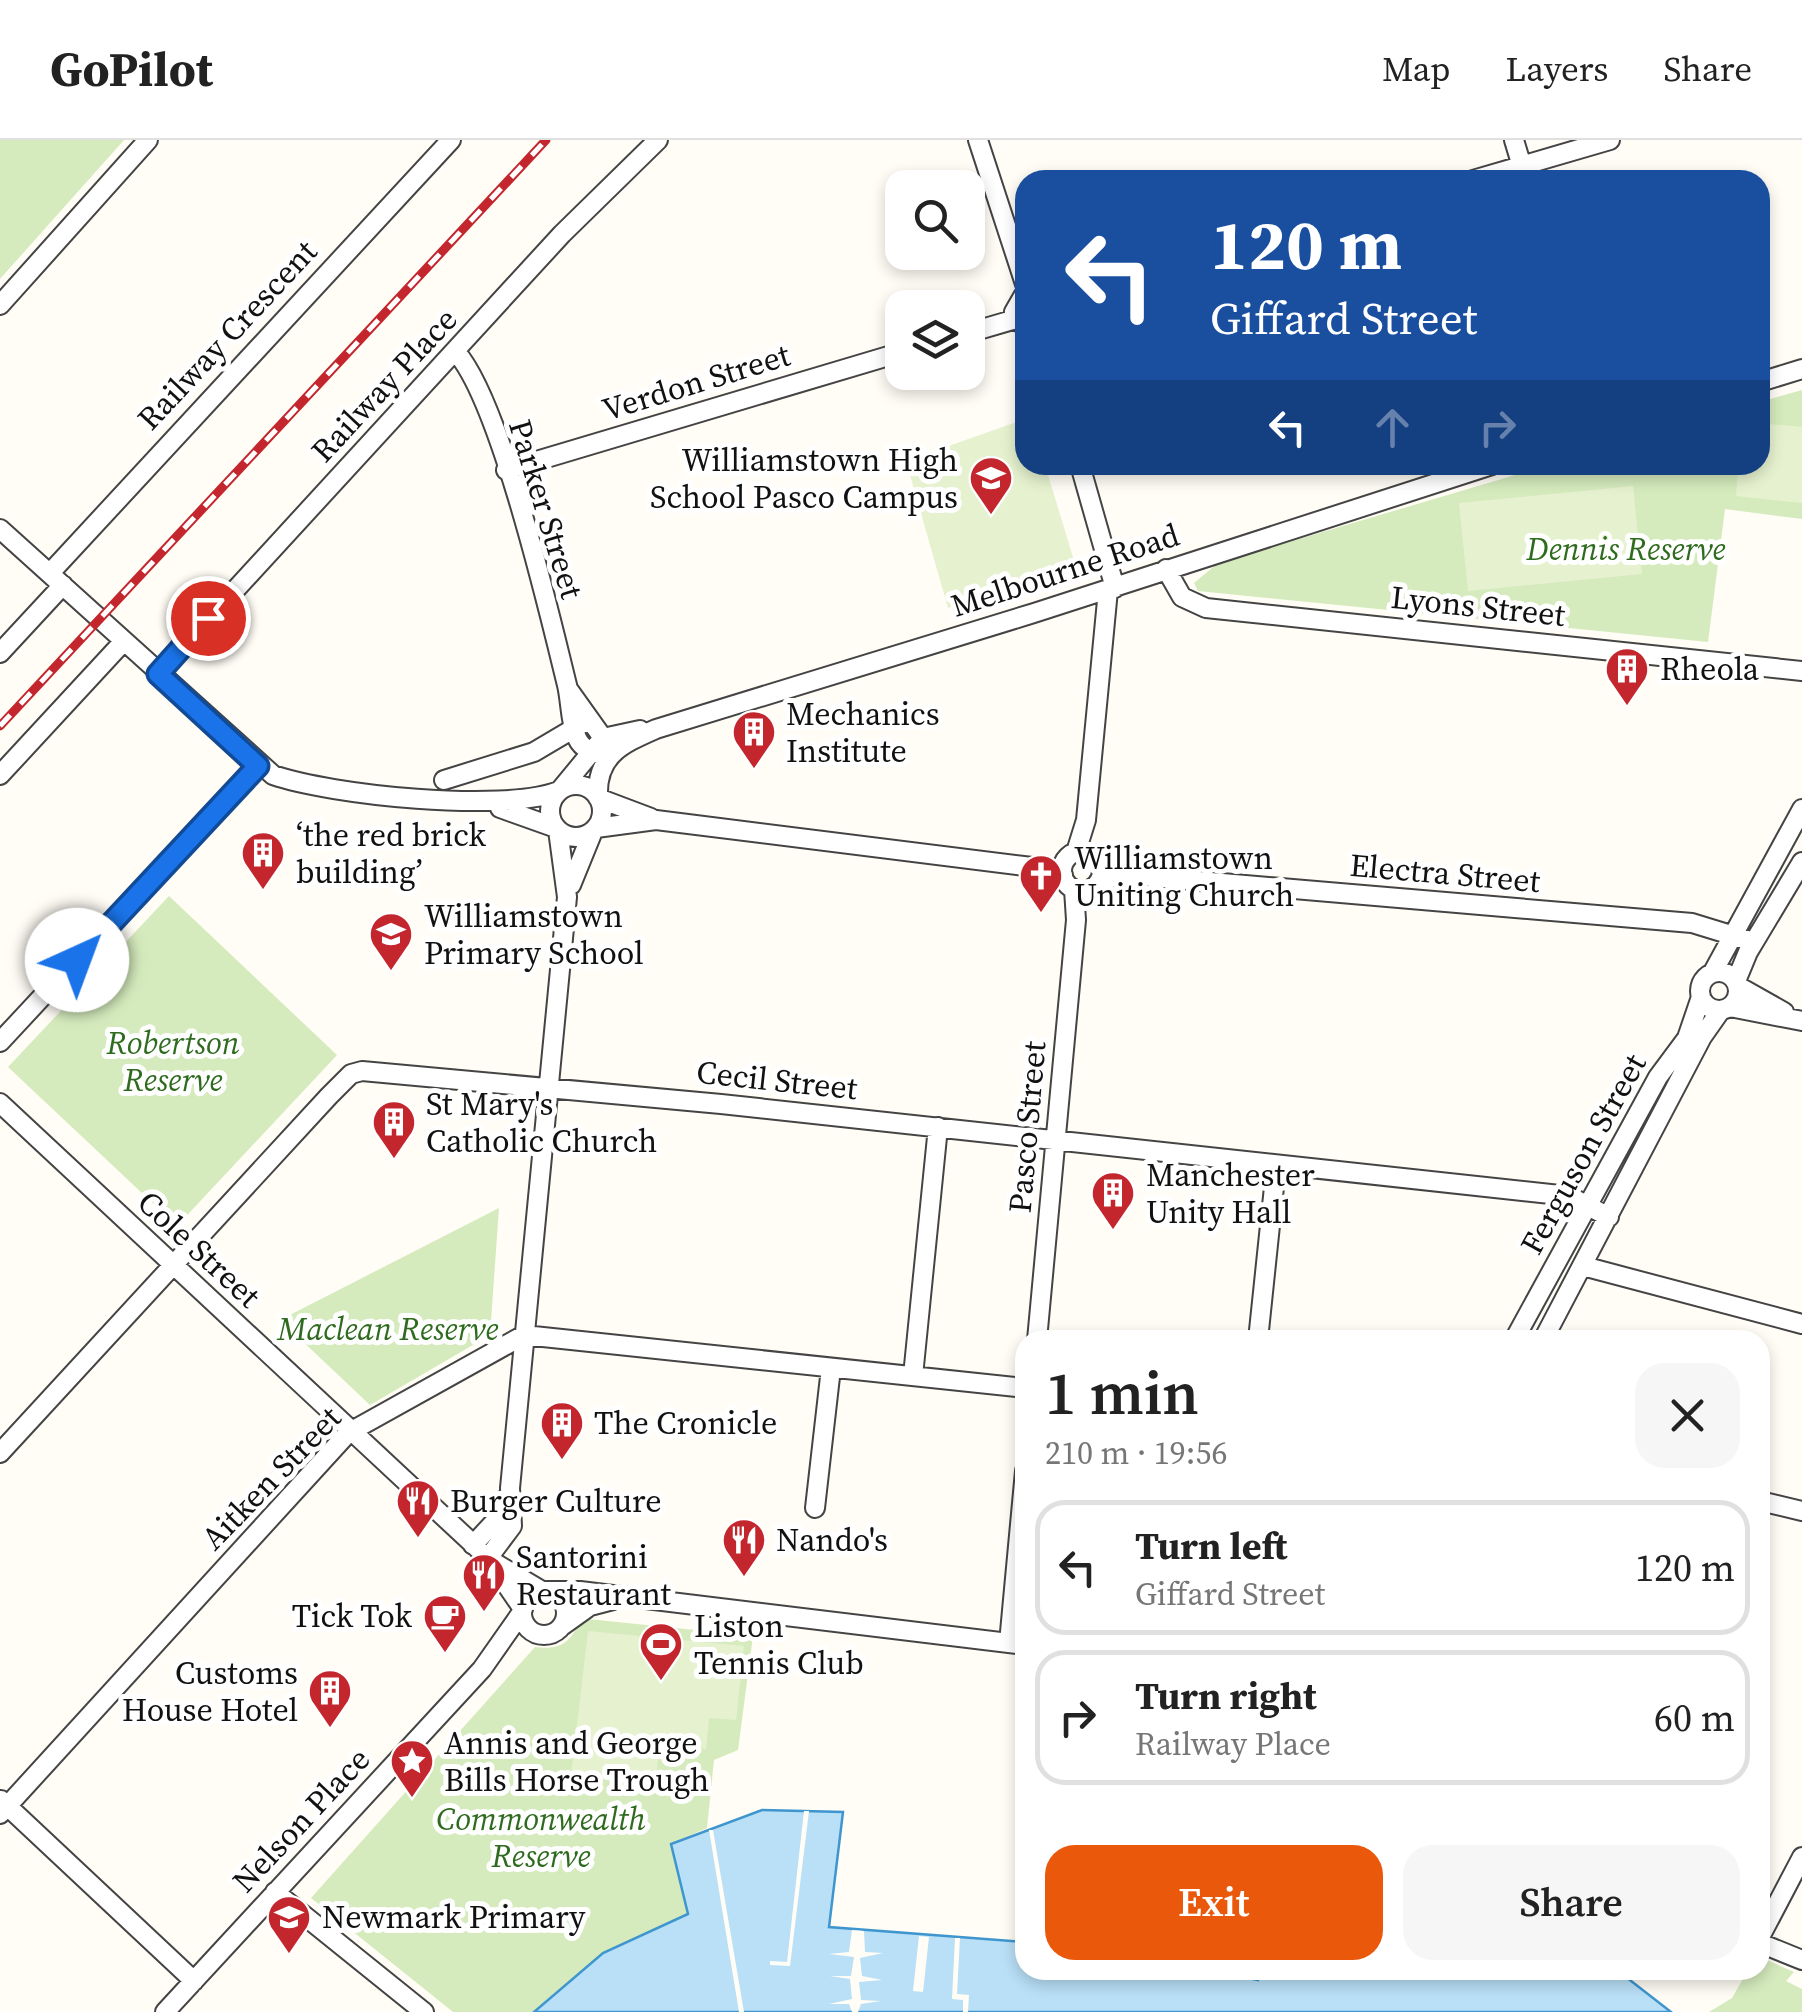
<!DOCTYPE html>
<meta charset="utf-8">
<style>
body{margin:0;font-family:"Source Serif 4",serif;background:#f6f6f6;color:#222;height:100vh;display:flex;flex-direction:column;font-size:38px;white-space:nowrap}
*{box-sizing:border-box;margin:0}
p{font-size:32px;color:#767676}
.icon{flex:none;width:55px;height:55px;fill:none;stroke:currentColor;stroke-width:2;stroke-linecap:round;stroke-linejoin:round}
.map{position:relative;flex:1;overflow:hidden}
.details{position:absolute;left:1015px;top:1190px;width:755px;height:650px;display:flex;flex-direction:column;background:#fff;border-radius:30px;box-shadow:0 5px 15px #0003}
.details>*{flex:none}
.top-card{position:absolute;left:1015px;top:30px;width:755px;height:305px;border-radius:30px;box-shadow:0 5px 15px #0003;background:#1a4fa0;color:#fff;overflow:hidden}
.buttons{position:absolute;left:885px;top:30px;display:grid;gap:20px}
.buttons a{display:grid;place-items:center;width:100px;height:100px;border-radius:20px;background:#fff;box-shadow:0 5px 15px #0003;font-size:50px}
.pin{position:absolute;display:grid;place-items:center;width:85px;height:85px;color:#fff;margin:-42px;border:5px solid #fff;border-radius:50%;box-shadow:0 2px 10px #0007}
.me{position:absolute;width:110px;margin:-55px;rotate:43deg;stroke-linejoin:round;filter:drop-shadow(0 0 8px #0008)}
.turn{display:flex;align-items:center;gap:35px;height:210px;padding:0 30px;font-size:45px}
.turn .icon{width:130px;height:130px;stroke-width:2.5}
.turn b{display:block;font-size:70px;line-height:85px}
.lanes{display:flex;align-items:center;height:95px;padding:0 30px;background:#0003;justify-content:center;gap:50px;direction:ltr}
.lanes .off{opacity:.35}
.round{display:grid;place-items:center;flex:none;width:105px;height:105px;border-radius:30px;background:#f6f6f6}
.head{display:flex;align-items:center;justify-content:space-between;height:170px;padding:0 30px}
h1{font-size:60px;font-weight:600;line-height:75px}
.action{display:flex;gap:20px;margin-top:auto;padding:20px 30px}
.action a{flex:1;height:115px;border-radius:30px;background:#ea580c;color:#fff;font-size:40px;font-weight:600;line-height:115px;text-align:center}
.action a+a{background:#f6f6f6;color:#222}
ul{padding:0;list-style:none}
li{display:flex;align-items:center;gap:30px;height:135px;margin:0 20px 15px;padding:0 10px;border:5px solid #e0e0e0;border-radius:30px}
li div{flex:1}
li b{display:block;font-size:38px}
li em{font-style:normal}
header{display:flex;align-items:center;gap:60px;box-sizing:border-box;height:140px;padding:0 50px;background:#fff;border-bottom:2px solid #e0e0e0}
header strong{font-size:48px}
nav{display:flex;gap:55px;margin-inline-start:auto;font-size:35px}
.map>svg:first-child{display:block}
.green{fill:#d5ebbd}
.pitch{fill:#e6f2cf}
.water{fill:#b9e0f7;stroke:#3f96cf;stroke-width:2.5}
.pier{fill:#fffdf5}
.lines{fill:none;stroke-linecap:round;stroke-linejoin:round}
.minor-casing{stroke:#444;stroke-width:22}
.minor{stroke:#fff;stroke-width:18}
.rail-casing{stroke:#c4262e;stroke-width:9}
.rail{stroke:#fff;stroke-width:5;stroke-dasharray:15;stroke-linecap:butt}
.route-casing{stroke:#114b97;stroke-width:25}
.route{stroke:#1a73e8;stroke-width:18}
.labels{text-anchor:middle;stroke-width:10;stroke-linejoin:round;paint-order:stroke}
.street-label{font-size:32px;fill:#111;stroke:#fff}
.poi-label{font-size:32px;fill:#111;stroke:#fff;text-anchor:start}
.park-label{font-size:32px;font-style:italic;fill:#2f6b1f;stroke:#fff}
</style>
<header>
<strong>GoPilot</strong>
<nav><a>Map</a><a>Layers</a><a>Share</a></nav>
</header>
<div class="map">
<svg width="1802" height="1872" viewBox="0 0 1802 1872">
<rect width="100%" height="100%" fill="#fffdf5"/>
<path class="green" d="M0,0H124L0,139Z
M1802,250V379L1725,369L1708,502L1198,451L1194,443L1218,423L1549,325H1760V262Z
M169,756L337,915L177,1086L8,927Z
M499,1068L490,1195L370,1265L280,1180Z
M588,1479L753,1496L738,1610L714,1620L707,1688L671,1704L689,1774L603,1813L534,1872H453L311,1758L535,1507C559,1510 570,1504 580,1481Z
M1760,1817L1794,1832L1786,1841L1802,1849V1872H1709L1732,1858L1748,1830H1760Z"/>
<path class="pitch" d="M1025,279V325H1045L1076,427L948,468L906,321Z
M1760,283L1802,287V363L1736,356L1738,325H1760Z
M1633,346L1642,434L1468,451L1459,363Z
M588,1491L744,1506L736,1580L709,1578L706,1609L660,1605L655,1644L571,1636Z"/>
<path class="water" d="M762,1670L843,1672L829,1787L1025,1802V1830H1209L1258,1840L1262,1830H1617L1671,1872H534L603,1813L688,1774L671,1704Z"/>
<path class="pier" d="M804,1671H809L790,1826L770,1825V1821L787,1822Z
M709,1690H713L744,1872H739Z
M852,1790L864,1791L865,1812L883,1813L860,1818L862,1836L882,1840L859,1842L861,1860L881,1861L861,1864L858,1872H852L849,1864H829L852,1859L850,1839L830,1836H851L854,1817L829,1814L849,1812Z
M919,1796L929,1797L923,1852L913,1851Z
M955,1798H960L957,1854L969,1855L968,1872H963V1860L952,1859Z"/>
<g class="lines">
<g class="minor-casing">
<path id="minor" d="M978,0L1025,144
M1514,0L1526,40
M1473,40L1610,0
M1025,153L1014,172L1025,188
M0,165L148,0
M968,193L1016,179
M456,212C500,261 549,472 567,545C571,562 570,582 577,598C583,611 595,613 608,616L603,598L568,549
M1760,242L1802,229
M1080,325L1115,448
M506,330L902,212
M0,389L273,635C331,655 503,673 559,651
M1166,429L1182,457L1206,468L1802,531
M50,433L451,0
M0,513L63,445
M158,534L562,94L658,0
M0,635L124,501
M444,640L534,612L583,583
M550 671a26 26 0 1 1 52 0a26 26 0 1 1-52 0Z
M561,649L603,598L640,590
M598,657C596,615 622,604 656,589L1034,473L1492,325
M598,658L651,678
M500,668L556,688
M596,688L656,680L1032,727L1063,735
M1062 731a20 20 0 1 1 40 0a20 20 0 1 1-40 0Z
M1076,712L1086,680L1108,450
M1101,739L1129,735L1692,783L1754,802
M571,745L593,691
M1700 851a19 19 0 1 1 38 0a19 19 0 1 1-38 0Z
M1713,832L1802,669
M1736,841L1748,812L1802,722
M1738,846L1784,872
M1730,867L1802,881
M0,902L258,625
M0,963L488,1418L523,1469
M1583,1126L1802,1184
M1037,1200L1076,780L1074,749
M1258,1200L1276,1028
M1514,1200L1658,937L1687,898L1701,857
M1543,1200L1702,897L1721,870
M913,1236L938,987
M0,1313L329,956L351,934L362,931L721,964L1569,1056L1609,1077
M1760,1361L1802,1371
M815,1368L831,1228
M473,1405L499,1377L507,1357
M488,1418L512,1386L510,1348L567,757L558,690
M495,1423L542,1451
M544,1451H580L1025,1505
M522 1473a22 22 0 1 1 44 0a22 22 0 1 1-44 0Z
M562,1486L590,1466L613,1460
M1009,1503L1025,1331
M1,1660L194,1841
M0,1674L348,1293L524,1195L1025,1248
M275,1752L424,1872
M1760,1797L1802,1717
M1760,1803L1802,1820
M165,1872L482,1529L522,1472"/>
</g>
<use href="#minor" class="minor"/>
<g class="rail-casing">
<path id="rail" d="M0,586L546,0"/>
</g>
<use href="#rail" class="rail"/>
</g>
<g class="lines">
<g class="route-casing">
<path id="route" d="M77,820L258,626L158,534L208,478"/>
</g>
<use href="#route" class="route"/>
</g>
<defs>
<g id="school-pin" transform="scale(2.25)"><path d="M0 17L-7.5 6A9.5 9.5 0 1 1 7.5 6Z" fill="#c4262e" stroke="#fff"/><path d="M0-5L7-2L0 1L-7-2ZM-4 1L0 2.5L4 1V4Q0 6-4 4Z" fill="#fff"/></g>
<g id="building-pin" transform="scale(2.25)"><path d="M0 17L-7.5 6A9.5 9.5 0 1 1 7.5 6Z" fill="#c4262e" stroke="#fff"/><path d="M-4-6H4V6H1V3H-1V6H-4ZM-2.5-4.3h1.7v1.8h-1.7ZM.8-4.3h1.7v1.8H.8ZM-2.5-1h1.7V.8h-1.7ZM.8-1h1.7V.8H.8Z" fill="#fff"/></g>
<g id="church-pin" transform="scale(2.25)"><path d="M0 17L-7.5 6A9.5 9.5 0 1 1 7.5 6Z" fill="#c4262e" stroke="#fff"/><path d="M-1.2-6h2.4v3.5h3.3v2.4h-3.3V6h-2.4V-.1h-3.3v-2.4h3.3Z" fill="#fff"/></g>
<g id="restaurant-pin" transform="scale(2.25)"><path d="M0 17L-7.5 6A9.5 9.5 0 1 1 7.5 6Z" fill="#c4262e" stroke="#fff"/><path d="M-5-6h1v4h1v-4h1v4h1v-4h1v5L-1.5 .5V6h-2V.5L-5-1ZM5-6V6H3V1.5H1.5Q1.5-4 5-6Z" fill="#fff"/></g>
<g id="cafe-pin" transform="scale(2.25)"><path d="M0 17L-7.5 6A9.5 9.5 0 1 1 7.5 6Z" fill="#c4262e" stroke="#fff"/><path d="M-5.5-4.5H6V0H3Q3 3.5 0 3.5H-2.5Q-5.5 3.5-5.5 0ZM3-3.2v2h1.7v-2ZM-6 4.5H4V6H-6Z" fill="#fff"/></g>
<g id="stadium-pin" transform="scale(2.25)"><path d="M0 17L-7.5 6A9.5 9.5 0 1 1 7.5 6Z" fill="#c4262e" stroke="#fff"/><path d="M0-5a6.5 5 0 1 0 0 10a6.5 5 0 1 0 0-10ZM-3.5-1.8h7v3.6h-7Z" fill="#fff"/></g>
<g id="sight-pin" transform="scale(2.25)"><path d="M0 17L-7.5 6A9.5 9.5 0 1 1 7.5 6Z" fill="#c4262e" stroke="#fff"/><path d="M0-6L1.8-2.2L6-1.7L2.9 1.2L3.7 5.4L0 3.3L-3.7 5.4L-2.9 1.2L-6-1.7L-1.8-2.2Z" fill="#fff"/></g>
</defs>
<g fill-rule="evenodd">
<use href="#school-pin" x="991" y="338"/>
<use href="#building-pin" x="1627" y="529"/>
<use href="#building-pin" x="754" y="592"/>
<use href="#building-pin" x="263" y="713"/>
<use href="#church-pin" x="1041" y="736"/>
<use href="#school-pin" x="391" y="794"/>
<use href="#building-pin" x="394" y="982"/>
<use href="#building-pin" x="1113" y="1053"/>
<use href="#building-pin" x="562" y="1283"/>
<use href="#restaurant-pin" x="418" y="1361"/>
<use href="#restaurant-pin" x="744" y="1400"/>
<use href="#restaurant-pin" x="484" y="1435"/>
<use href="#cafe-pin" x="445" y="1476"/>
<use href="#stadium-pin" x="661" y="1504"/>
<use href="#building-pin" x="330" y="1551"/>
<use href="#sight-pin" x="412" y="1621"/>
<use href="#school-pin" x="289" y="1777"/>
</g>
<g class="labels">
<g class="street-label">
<text transform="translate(227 195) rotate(-47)" y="11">Railway Crescent</text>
<text transform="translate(696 242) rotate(-17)" y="11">Verdon Street</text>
<text transform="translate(384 245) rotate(-47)" y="11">Railway Place</text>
<text transform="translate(546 369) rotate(73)" y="11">Parker Street</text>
<text transform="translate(1065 430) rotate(-18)" y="11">Melbourne Road</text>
<text transform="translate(1478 466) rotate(6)" y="11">Lyons Street</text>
<text transform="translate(1445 733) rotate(5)" y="11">Electra Street</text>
<text transform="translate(777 940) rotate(6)" y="11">Cecil Street</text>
<text transform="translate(1027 987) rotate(-85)" y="11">Pasco Street</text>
<text transform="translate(1583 1014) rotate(-61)" y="11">Ferguson Street</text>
<text transform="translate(199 1109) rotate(43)" y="11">Cole Street</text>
<text transform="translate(271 1338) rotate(-46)" y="11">Aitken Street</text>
<text transform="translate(301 1680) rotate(-47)" y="11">Nelson Place</text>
</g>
<g class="poi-label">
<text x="958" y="331" text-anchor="end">Williamstown High<tspan x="958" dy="37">School Pasco Campus</tspan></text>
<text x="1660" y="540">Rheola</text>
<text x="786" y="585">Mechanics<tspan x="786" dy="37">Institute</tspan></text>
<text x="296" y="706">‘the red brick<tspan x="296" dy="37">building’</tspan></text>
<text x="1074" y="729">Williamstown<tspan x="1074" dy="37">Uniting Church</tspan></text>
<text x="424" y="787">Williamstown<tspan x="424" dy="37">Primary School</tspan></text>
<text x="426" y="975">St Mary's<tspan x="426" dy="37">Catholic Church</tspan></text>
<text x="1146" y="1046">Manchester<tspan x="1146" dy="37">Unity Hall</tspan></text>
<text x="594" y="1294">The Cronicle</text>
<text x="450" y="1372">Burger Culture</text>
<text x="776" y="1411">Nando's</text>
<text x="516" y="1428">Santorini<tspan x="516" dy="37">Restaurant</tspan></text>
<text x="412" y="1487" text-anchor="end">Tick Tok</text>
<text x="694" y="1497">Liston<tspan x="694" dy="37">Tennis Club</tspan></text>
<text x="298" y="1544" text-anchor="end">Customs<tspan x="298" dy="37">House Hotel</tspan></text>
<text x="444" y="1614">Annis and George<tspan x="444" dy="37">Bills Horse Trough</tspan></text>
<text x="322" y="1788">Newmark Primary</text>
</g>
<g class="park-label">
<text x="1626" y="420">Dennis Reserve</text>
<text x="173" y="914">Robertson<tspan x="173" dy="37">Reserve</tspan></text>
<text x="388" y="1200">Maclean Reserve</text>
<text x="541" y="1690">Commonwealth<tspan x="541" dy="37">Reserve</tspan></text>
</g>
</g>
</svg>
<div class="buttons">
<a><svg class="icon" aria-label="search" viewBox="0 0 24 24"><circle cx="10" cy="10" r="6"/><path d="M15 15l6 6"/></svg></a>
<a><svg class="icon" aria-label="layers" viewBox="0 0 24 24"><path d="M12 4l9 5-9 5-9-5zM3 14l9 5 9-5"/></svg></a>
</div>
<div class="pin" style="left:208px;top:478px;background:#d93025"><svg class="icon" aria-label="arrive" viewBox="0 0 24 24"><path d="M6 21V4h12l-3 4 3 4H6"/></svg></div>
<svg class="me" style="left:77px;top:820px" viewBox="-20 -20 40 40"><circle r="19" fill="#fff"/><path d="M0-13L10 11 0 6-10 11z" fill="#1a73e8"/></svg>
<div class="top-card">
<div class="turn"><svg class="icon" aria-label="left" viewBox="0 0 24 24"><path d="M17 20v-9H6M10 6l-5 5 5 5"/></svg><div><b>120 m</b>Giffard Street</div></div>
<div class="lanes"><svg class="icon" aria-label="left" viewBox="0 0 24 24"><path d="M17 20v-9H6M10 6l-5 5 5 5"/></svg><svg class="icon off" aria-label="ahead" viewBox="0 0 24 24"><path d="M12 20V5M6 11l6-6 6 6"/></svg><svg class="icon off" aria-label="right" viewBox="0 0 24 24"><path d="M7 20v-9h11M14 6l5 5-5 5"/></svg></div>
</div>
<section class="details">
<div class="head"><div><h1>1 min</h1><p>210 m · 19:56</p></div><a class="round"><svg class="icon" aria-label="close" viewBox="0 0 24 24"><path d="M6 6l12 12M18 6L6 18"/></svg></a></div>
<ul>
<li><svg class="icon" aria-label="left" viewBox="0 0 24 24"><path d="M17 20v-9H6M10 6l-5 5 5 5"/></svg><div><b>Turn left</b><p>Giffard Street</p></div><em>120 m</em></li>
<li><svg class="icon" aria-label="right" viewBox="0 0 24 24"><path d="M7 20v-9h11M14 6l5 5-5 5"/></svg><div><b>Turn right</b><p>Railway Place</p></div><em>60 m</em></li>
</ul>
<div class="action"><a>Exit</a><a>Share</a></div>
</section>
</div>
